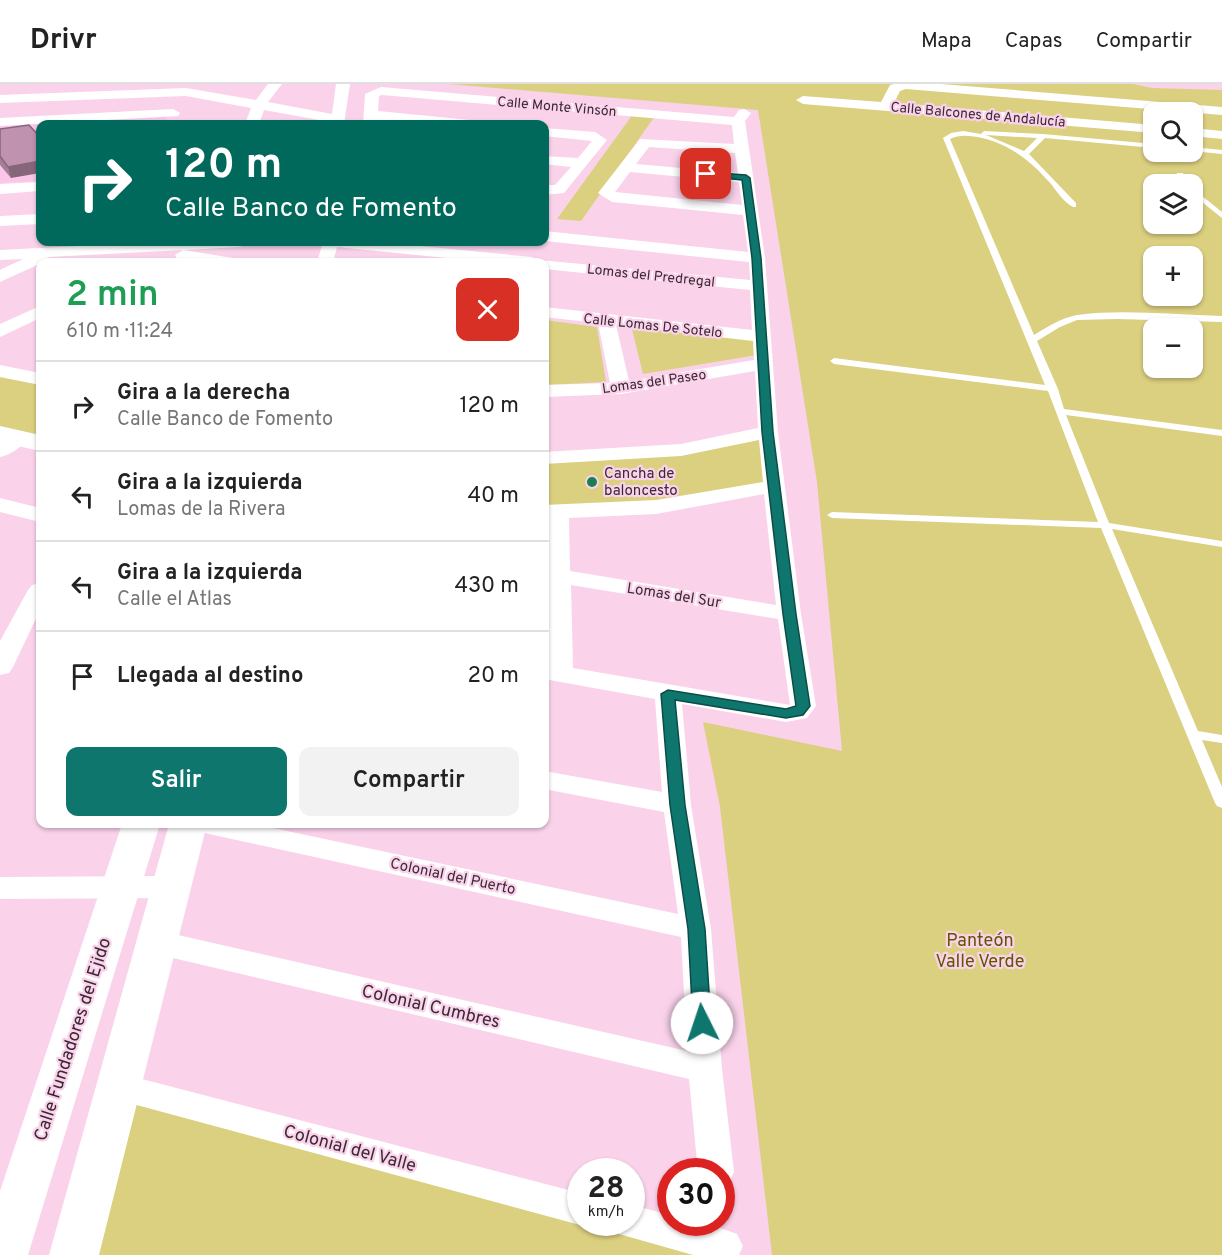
<!DOCTYPE html>
<html lang="es">
<meta charset="utf-8">
<style>
body{margin:0;font-family:Overpass,sans-serif;background:#f2f2f2;color:#222;height:100vh;display:flex;flex-direction:column;font-size:22px;white-space:nowrap}
*{box-sizing:border-box;margin:0}
p{font-size:20px;color:#767676}
.icon{flex:none;width:33px;height:33px;fill:none;stroke:currentColor;stroke-width:2;stroke-linecap:round;stroke-linejoin:round}
.map{position:relative;flex:1;overflow:hidden}
.side{position:absolute;left:36px;top:174px;width:513px;height:570px;display:flex;flex-direction:column;background:#fff;border-radius:12px;box-shadow:0 2px 4px #0004}
.side>*{flex:none}
.banner{position:absolute;left:36px;top:36px;width:513px;height:126px;border-radius:12px;box-shadow:0 2px 4px #0004;background:#00695c;color:#fff;overflow:hidden}
.fabs{position:absolute;left:1143px;top:18px;display:grid;gap:12px}
.fabs a{display:grid;place-items:center;width:60px;height:60px;border-radius:12px;background:#fff;box-shadow:0 2px 4px #0004;font-size:30px}
.speed{position:absolute;left:567px;top:1074px;display:flex;gap:12px;font-size:30px;font-weight:700;text-align:center}
.speed>*{display:grid;place-content:center;width:78px;height:78px;border-radius:50%;background:#fff;box-shadow:0 2px 4px #0004;line-height:1}
.speed small{font-size:15px;font-weight:400}
.speed .limit{border:9px solid #d22;background:#fff;color:#111}
.pin{position:absolute;display:grid;place-items:center;width:51px;height:51px;color:#fff;margin:-26px;border-radius:12px;box-shadow:0 3px 9px #0006}
.me{position:absolute;width:66px;margin:-33px;rotate:356deg;stroke-linejoin:round;filter:drop-shadow(0 0 4px #0008)}
.turn{display:flex;align-items:center;gap:21px;height:126px;padding:0 30px;font-size:27px}
.turn .icon{width:78px;height:78px;stroke-width:2.5}
.turn b{display:block;font-size:42px;line-height:51px}
.round{display:grid;place-items:center;flex:none;width:63px;height:63px;border-radius:12px;background:#f2f2f2}
.summary{display:flex;align-items:center;justify-content:space-between;height:102px;padding:0 30px}
h1{font-size:36px;font-weight:600;line-height:45px;color:#1e9e55}
.button{display:flex;gap:12px;margin-top:auto;padding:12px 30px}
.button a{flex:1;height:69px;border-radius:12px;background:#0f766e;color:#fff;font-size:24px;font-weight:600;line-height:69px;text-align:center}
.button a+a{background:#f2f2f2;color:#222}
ul{padding:0;list-style:none}
li{display:flex;align-items:center;gap:18px;height:90px;padding:0 30px;border-top:2px solid #e0e0e0}
li div{flex:1}
li b{display:block;font-size:22px}
li em{font-style:normal}
header{display:flex;align-items:center;gap:36px;box-sizing:border-box;height:84px;padding:0 30px;background:#fff;border-bottom:2px solid #e0e0e0}
header strong{font-size:28px}
nav{display:flex;gap:33px;margin-inline-start:auto;font-size:21px}
.map>svg:first-child{display:block}
.built{fill:#fcc6e8}
.green{fill:#dbcf80;fill-rule:evenodd}
.lines{fill:none;stroke-linecap:round;stroke-linejoin:round}
.lane{fill:#fff;fill-rule:evenodd}
.street{fill:#fff;fill-rule:evenodd}
.secondary{fill:#fff;fill-rule:evenodd}
.wall{fill:#a47e96}
.shaded-wall{fill:#86667a}
.building{fill:#bf92af;stroke:#86667a;stroke-width:1.5}
.route{fill:#0f766e;stroke:#0a4d48;stroke-width:1.5}
.poi-dot{fill:#1c7d55;stroke:#fad3eb;stroke-width:2}
.labels{text-anchor:middle;stroke-width:4.5;stroke-linejoin:round;paint-order:stroke}
.far-street-label{font-size:14px;fill:#3b2935;stroke:#fad3eb}
.poi-label{font-size:15px;fill:#3b2935;stroke:#fad3eb;text-anchor:start}
.street-label{font-size:15px;fill:#3b2935;stroke:#fad3eb}
.near-park-label{font-size:18px;fill:#615600;stroke:#fad3eb}
.near-street-label{font-size:18px;fill:#3b2935;stroke:#fad3eb}
</style>
<header>
<strong>Drivr</strong>
<nav><a>Mapa</a><a>Capas</a><a>Compartir</a></nav>
</header>
<div class="map">
<svg width="1222" height="1171" viewBox="0 0 1222 1171">
<rect width="100%" height="100%" fill="#fad3eb"/>
<path class="built" d="M169,29L164,40H40V97L0,99V38Z"/>
<path class="green" d="M449,0H1133L1152,4L1222,6V1171H772L720,723L703,638L842,667L817,398L758,26ZM1154,28H1192V68H1154ZM1154,100H1192V140H1154ZM1154,172H1192V212H1154ZM1154,244H1192V284H1154Z
M633,30L655,32L581,137L557,135Z
M545,236L597,243L606,298L545,301Z
M631,241L753,253L757,271L643,290Z
M0,287L40,295V359L0,350Z
M768,348L775,402L690,418L545,427V374L591,373Z
M119,1003L580,1125V1138H632L724,1162V1171H72Z"/>
<g class="lines">
<path class="lane" d="M963,47L981,50L984,47L1043,50L1154,60V64L1045,54L1029,70L1076,119V123H1073C1064,118 1057,108 1051,100C1031,77 1011,61 982,54C971,52 960,50 950,55L1034,251C1047,243 1061,234 1077,231C1121,225 1176,231 1222,232V238L1117,235L1077,236L1060,243L1037,257L1058,305L1064,325L1222,346V352L1066,331L1109,439L1222,457V463L1112,445L1198,647L1222,651V659L1202,656L1222,703V724L1217,722L1215,719L1101,444L832,434L827,431L832,428L1098,438L1048,307L834,280L830,277L834,274L1045,301L943,54L951,49ZM986,51L1037,54L1024,67Z
M1192,63L1222,66V70L1192,67Z
M1177,89H1183L1190,100H1184L1176,91Z
M1192,104L1222,128V134L1192,110Z"/>
<path class="street" d="M268,0H282L268,18L332,30L336,0H350L344,40H330V38L264,26L259,40H245L251,24L186,12L0,19V11L186,4L256,16Z
M894,0H941L1222,23V31L906,5L900,7L894,19L1154,41V49L803,20L796,16L803,12L881,18L890,1Z
M381,3L734,33L739,26L744,25L751,29L745,37L765,174L778,348L801,530L816,622L807,634L786,638L682,620L691,721L711,845L722,985L734,1088L729,1099L722,1102V1088H698L689,995L156,870L145,866L140,858L145,850L156,846L687,967L681,853L209,750L199,747L195,740H254L678,830L664,728L544,705V687L662,708L655,615L544,595V579L547,580V435H544V421L656,416L763,398L759,356L681,372L544,380V368L681,360L758,344L755,287L621,310L544,313V301L610,299L598,239L544,233V223L752,246L750,206L544,185V178H487L337,163L333,178H317L323,158H379L532,173L539,176L750,196L749,178L544,157V147L748,168L743,131L612,118L598,109L640,55L734,60L732,41L382,11L379,12L378,27L470,36L477,40H430L377,36V40H363L365,10ZM649,63L735,69L738,89L636,80ZM630,88L739,98L742,121L615,108ZM616,241L753,257L754,276L629,297ZM764,410L776,521L570,487L569,434L656,430ZM571,501L778,535L790,621L573,584Z
M173,25L180,29L178,32L0,42V34Z
M544,44L595,48L607,56L564,109L544,111V101H555L571,83L544,80V72L578,74L592,57L544,52Z
M1192,44L1222,47V55L1192,52Z
M40,98V107L0,110V100Z
M40,130V140L0,142V132Z
M157,158H248L240,163L183,166L227,173L233,174L235,178H198L177,175L175,171L183,166L48,173L46,177L0,198V186L23,175L0,176V166Z
M40,222V234L0,253V240Z
M0,281L40,289V301L0,293Z
M18,348L25,350L28,354C22,363 10,371 0,373V357Z
M0,414L40,424V438L0,428Z
M40,499V526L13,583L9,589L0,591V557L28,506L32,501Z
M171,792L182,795L186,803L182,811L171,814L0,815V793Z
M119,989L580,1109V1138H588L580,1141L107,1013L102,1003L107,993Z
M632,1121L670,1131V1138C695,1138 715,1141 737,1150L743,1162L739,1171H693L619,1150L614,1138H632Z"/>
<path class="secondary" d="M0,342L40,351V367L0,358Z
M122,740H160L28,1171H0V1107Z
M169,740H207L99,1171H49Z"/>
</g>
<path class="wall" d="M0,45L39,52L11,94L0,81Z"/>
<path class="shaded-wall" d="M40,77V89L11,94L8,83Z"/>
<path class="building" d="M29,41L39,52L40,51V77L8,83L0,72V45Z"/>
<path class="route" d="M706,88L746,91L750,94L761,174L773,348L796,530L810,622L803,631L786,634L675,616L685,721L705,845L711,939L709,944L702,946L696,944L693,939L688,845L670,721L661,610L668,606L786,625L796,622L783,530L762,348L752,174L742,96L703,92V89Z"/>
<circle class="poi-dot" cx="592" cy="398" r="6"/>
<g class="labels">
<g class="far-street-label">
<text transform="translate(557 22) rotate(5)" y="5">Calle Monte Vinsón</text>
<text transform="translate(978 30) rotate(5)" y="5">Calle Balcones de Andalucía</text>
<text transform="translate(651 191) rotate(6)" y="5">Lomas del Predregal</text>
<text transform="translate(653 241) rotate(6)" y="5">Calle Lomas De Sotelo</text>
<text transform="translate(654 297) rotate(-8)" y="5">Lomas del Paseo</text>
</g>
<g class="poi-label">
<text x="604" y="394">Cancha de<tspan x="604" dy="17">baloncesto</tspan></text>
</g>
<g class="street-label">
<text transform="translate(674 511) rotate(9)" y="5">Lomas del Sur</text>
<text transform="translate(453 792) rotate(12)" y="5">Colonial del Puerto</text>
</g>
<g class="near-park-label">
<text x="980" y="862">Panteón<tspan x="980" dy="21">Valle Verde</tspan></text>
</g>
<g class="near-street-label">
<text transform="translate(431 922) rotate(13)" y="6">Colonial Cumbres</text>
<text transform="translate(72 955) rotate(-72)" y="6">Calle Fundadores del Ejido</text>
<text transform="translate(350 1064) rotate(15)" y="6">Colonial del Valle</text>
</g>
</g>
</svg>
<div class="fabs">
<a><svg class="icon" aria-label="search" viewBox="0 0 24 24"><circle cx="10" cy="10" r="6"/><path d="M15 15l6 6"/></svg></a>
<a><svg class="icon" aria-label="layers" viewBox="0 0 24 24"><path d="M12 4l9 5-9 5-9-5zM3 14l9 5 9-5"/></svg></a>
<a>+</a>
<a>−</a>
</div>
<div class="speed"><div>28<small>km/h</small></div><div class="limit">30</div></div>
<div class="pin" style="left:706px;top:90px;background:#d93025"><svg class="icon" aria-label="arrive" viewBox="0 0 24 24"><path d="M6 21V4h12l-3 4 3 4H6"/></svg></div>
<svg class="me" style="left:702px;top:939px" viewBox="-20 -20 40 40"><circle r="19" fill="#fff"/><path d="M0-13L10 11 0 6-10 11z" fill="#0f766e"/></svg>
<div class="banner">
<div class="turn"><svg class="icon" aria-label="right" viewBox="0 0 24 24"><path d="M7 20v-9h11M14 6l5 5-5 5"/></svg><div><b>120 m</b>Calle Banco de Fomento</div></div>
</div>
<section class="side">
<div class="summary"><div><h1>2 min</h1><p>610 m · 11:24</p></div><a class="round" style="background:#d93025;color:#fff"><svg class="icon" aria-label="close" viewBox="0 0 24 24"><path d="M6 6l12 12M18 6L6 18"/></svg></a></div>
<ul>
<li><svg class="icon" aria-label="right" viewBox="0 0 24 24"><path d="M7 20v-9h11M14 6l5 5-5 5"/></svg><div><b>Gira a la derecha</b><p>Calle Banco de Fomento</p></div><em>120 m</em></li>
<li><svg class="icon" aria-label="left" viewBox="0 0 24 24"><path d="M17 20v-9H6M10 6l-5 5 5 5"/></svg><div><b>Gira a la izquierda</b><p>Lomas de la Rivera</p></div><em>40 m</em></li>
<li><svg class="icon" aria-label="left" viewBox="0 0 24 24"><path d="M17 20v-9H6M10 6l-5 5 5 5"/></svg><div><b>Gira a la izquierda</b><p>Calle el Atlas</p></div><em>430 m</em></li>
<li><svg class="icon" aria-label="arrive" viewBox="0 0 24 24"><path d="M6 21V4h12l-3 4 3 4H6"/></svg><div><b>Llegada al destino</b></div><em>20 m</em></li>
</ul>
<div class="button"><a>Salir</a><a>Compartir</a></div>
</section>
</div>
